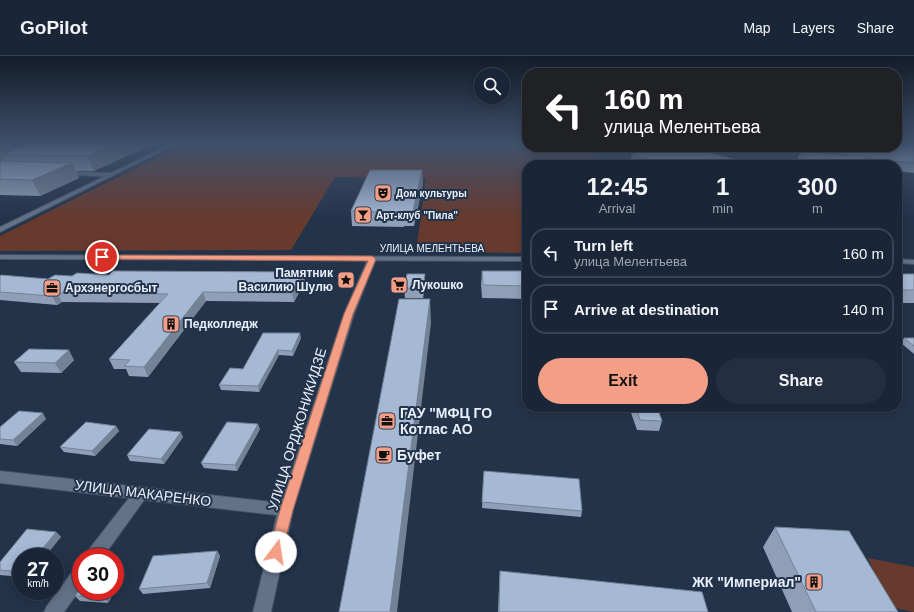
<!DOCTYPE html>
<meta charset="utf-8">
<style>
body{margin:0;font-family:Helvetica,sans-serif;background:#232e40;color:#f1f3f6;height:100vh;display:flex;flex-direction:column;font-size:15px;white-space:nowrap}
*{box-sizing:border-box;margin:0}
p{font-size:13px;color:#9fa5ae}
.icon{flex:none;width:22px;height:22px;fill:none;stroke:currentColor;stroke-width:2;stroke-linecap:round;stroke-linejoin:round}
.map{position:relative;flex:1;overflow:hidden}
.side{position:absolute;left:522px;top:104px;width:380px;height:252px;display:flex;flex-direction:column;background:#1a2638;border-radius:16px;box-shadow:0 2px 10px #0003,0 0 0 1px #384353}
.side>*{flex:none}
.top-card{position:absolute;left:522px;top:12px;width:380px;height:84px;border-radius:16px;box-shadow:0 2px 10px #0003,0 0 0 1px #384353;background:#202124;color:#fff;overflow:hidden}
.tools{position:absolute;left:474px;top:12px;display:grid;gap:8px}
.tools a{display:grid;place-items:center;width:36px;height:36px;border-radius:50%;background:#1a2638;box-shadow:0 2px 10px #0003,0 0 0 1px #384353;font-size:20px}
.speed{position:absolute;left:12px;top:492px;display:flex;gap:8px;font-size:20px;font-weight:700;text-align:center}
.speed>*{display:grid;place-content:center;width:52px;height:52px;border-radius:50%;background:#1a2638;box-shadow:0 2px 10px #0003,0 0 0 1px #384353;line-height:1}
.speed small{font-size:10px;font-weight:400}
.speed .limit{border:6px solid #d22;background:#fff;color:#111}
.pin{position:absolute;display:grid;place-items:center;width:34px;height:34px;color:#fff;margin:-17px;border:2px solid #fff;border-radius:50%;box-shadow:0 1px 4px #0007}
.me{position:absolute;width:44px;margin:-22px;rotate:14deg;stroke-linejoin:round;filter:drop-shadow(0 0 3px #0008)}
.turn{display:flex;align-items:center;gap:14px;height:84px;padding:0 16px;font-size:18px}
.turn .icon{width:52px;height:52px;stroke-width:2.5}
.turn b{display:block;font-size:28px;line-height:34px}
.eta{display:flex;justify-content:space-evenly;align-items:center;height:68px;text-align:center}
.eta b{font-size:24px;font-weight:600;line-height:28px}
.cta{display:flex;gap:8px;margin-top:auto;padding:8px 16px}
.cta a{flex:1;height:46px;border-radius:24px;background:#f49e86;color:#111;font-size:16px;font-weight:600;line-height:46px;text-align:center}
.cta a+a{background:#232e40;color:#f1f3f6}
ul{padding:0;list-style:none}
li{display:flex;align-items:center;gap:12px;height:50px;margin:0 8px 6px;padding:0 8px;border:2px solid #384353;border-radius:16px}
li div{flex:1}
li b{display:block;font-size:15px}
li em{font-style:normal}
header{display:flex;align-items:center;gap:24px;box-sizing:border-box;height:56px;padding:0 20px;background:#1a2638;border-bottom:1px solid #384353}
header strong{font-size:19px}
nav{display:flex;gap:22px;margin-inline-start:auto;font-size:14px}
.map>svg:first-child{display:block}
.green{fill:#683a2d}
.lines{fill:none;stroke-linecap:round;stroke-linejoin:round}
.minor-casing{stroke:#435166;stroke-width:2}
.tertiary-casing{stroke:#435166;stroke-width:2}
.minor{fill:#637288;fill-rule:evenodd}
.tertiary{fill:#637288;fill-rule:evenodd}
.wall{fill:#8e9fb7}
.shaded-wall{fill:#748295}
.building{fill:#a5b9d5;stroke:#748295}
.route{fill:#f49e86;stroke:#9f6757}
.labels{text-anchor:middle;stroke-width:4;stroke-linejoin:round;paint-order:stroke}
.far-poi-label{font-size:10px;font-weight:bold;fill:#e8f0fc;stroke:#23334a;text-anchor:start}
.far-street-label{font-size:10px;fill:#e8f0fc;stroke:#23334a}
.poi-label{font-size:12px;font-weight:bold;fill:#e8f0fc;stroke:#23334a;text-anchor:start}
.near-poi-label{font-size:14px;font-weight:bold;fill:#e8f0fc;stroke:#23334a;text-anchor:start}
.near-street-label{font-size:14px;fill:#e8f0fc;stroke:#23334a}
</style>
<header>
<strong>GoPilot</strong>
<nav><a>Map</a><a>Layers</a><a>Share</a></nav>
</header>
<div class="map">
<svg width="914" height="556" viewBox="0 0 914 556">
<rect width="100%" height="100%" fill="#23334a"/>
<path class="green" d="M186,87H527V91H574L614,109H527V197L416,196L426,122L335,121L291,194L0,195V180Z
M868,502L914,511V556L890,551Z"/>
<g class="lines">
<g class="minor-casing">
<path id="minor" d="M63,115L111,117L114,119L111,121L61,118L60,117Z
M369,201H372L376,203L354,258L293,454L271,556H253L277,459L144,444L103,501H85L87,496L129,442L0,427V415L281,447L344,258Z
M81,510V532L64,556H44L47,550L75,512Z"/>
</g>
<g class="tertiary-casing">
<path id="tertiary" d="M173,87H178L0,176V171Z
M0,199L527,201V205L0,203Z
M897,203L914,204V208L897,207Z"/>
</g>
<use href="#minor" class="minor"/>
<use href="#tertiary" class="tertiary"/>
</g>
<path class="wall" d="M0,87H155L94,115H76L79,122L40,140L0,139Z
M914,87V117L897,115V109H799L797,104L801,95L837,98L833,91H897Z
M632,98L754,109H635L630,107Z
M422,114L423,127L414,170H404V171L352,170L351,155Z
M482,215H527V243L482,242L481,228Z
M897,218H914V247H897Z
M109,219L305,225L294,246L206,245L148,321L129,320L126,313H114L109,303L160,247L62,246L57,249L0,244V220L48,223L72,220Z
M425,227L423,242H405L404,232Z
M301,282L293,300L279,299L259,336L221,334L219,329L243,313Z
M904,282H914V298L901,287Z
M74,304L61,317L21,316L14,306Z
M629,351H657L662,365L659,375L637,374Z
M46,363L17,390L0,388V371Z
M116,370L119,375L95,400L64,396L60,391Z
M260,373L237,415L204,412L201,407Z
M183,381L164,408L130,405L127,399Z
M484,415L582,455L581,461L482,452Z
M775,471L898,556H792L763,491Z
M56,476L61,481L21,501V521L0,519V506Z
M217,495L220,500L210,532L143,538L139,533Z
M500,515L708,556H498L499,531Z
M125,518L108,547L80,545L75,540Z"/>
<path class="shaded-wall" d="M16,87H53L3,99L7,108L0,111V93Z
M119,87H155L94,115L87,100Z
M72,107L79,122L40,140L32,124Z
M422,114L423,127L414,170L413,155Z
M303,216L305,225L294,246L292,237Z
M425,218V227L423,242V233Z
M203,236L206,245L148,321L144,311Z
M57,237L62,246L57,249L52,240Z
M430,243L431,267L397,556H390Z
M300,277L301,282L293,300L292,295Z
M69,294L74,304L61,317L55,307Z
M278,294L279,299L259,336L258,330Z
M43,357L46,363L17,390L13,384Z
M258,368L260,373L237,415L235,409Z
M116,370L119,375L95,400L92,395Z
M181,376L183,381L164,408L161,403Z
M56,476L61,481L45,501H36Z
M217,495L220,500L210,532L207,527Z
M122,512L125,518L108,547L104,541L108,535H115V523Z"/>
<path class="building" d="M0,87H16L0,93Z
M29,87H119L87,100L3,99Z
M897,87H914V107L864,102L870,109H807L801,95L848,100L842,91H897Z
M660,91H690L754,109H667L632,98Z
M0,105L72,107L32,124L0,123Z
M783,106L794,109H765Z
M370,114H422L413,155H403V157L351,155Z
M113,215L303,216L292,237L203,236L144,311L124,310L130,304L109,303L168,238L57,237L52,240L0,236V220L1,219L48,223L55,219L72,220L77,217L109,219Z
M482,215H527V230L483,229Z
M407,218H425L423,233L404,232Z
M897,218H914V234H897Z
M399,243H430L390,556H339Z
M263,277H300L292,295L278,294L258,330L219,329L230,312L243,313Z
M904,282H914V290Z
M29,293L69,294L55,307L14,306Z
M636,351H657L662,365L640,364Z
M19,355L43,357L13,384L0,383V371Z
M86,366L116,370L92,395L60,391Z
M227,366L258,368L235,409L201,407Z
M149,373L181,376L161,403L127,399Z
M484,415L579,423L582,455L482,446Z
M775,471L849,475L898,556H816Z
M27,473L56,476L36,501H21V516L0,514V506Z
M217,495L207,527L139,533L153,500Z
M115,512H122L115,523Z
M500,515L702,536L708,556H499Z
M81,531V535H108L104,541L75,540Z"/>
<linearGradient id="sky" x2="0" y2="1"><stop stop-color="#131c29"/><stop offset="0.53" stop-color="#3f506b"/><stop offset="1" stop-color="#3f506b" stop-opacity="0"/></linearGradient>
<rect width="914" height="165" fill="url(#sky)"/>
<path class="route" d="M100,199L372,200L376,203L353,258L293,454L281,500L276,502L271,500L269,496L280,454L344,258L368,205L102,203L100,202Z"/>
<defs>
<g id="theatre-square" transform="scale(0.9)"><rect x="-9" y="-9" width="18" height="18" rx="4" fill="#f49e86" stroke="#23334a"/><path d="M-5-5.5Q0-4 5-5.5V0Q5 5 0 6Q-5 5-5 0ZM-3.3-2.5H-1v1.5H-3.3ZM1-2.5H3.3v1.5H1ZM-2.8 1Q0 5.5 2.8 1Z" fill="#111"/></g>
<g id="bar-square" transform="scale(0.9)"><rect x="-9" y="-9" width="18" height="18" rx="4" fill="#f49e86" stroke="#23334a"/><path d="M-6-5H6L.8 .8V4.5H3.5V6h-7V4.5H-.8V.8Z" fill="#111"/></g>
<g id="sight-square" transform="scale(0.9)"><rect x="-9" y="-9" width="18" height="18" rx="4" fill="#f49e86" stroke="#23334a"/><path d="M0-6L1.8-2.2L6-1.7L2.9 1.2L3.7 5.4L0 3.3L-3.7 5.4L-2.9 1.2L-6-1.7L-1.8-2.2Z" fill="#111"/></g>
<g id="supermarket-square" transform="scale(0.9)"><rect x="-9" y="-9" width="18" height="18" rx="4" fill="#f49e86" stroke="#23334a"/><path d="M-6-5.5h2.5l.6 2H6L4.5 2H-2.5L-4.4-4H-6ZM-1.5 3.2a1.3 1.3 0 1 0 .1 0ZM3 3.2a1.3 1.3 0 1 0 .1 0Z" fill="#111"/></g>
<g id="office-square" transform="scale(0.9)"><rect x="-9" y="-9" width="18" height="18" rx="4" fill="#f49e86" stroke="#23334a"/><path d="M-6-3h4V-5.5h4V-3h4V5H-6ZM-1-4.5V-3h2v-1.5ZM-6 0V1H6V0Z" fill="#111"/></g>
<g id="building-square" transform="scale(0.9)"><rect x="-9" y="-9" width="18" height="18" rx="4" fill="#f49e86" stroke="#23334a"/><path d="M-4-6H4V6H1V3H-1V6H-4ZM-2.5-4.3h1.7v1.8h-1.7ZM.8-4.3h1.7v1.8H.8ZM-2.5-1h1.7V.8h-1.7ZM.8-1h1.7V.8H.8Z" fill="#111"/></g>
<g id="cafe-square" transform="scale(0.9)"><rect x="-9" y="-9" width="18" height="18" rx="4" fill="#f49e86" stroke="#23334a"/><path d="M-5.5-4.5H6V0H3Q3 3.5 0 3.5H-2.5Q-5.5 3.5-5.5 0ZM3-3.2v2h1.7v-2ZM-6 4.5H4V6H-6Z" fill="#111"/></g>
</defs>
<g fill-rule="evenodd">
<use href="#theatre-square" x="383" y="137"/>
<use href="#bar-square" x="363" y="159"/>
<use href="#sight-square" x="346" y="224"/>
<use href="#supermarket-square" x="399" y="229"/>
<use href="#office-square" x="52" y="232"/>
<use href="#building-square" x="171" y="268"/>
<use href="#office-square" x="387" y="365"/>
<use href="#cafe-square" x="384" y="399"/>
<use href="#building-square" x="814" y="526"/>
</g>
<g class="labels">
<g class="far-poi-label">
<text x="396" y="141">Дом культуры</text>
<text x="376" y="163">Арт-клуб "Пила"</text>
</g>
<g class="far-street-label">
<text x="432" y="196">УЛИЦА МЕЛЕНТЬЕВА</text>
</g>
<g class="poi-label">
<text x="333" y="221" text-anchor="end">Памятник<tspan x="333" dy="14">Василию Шулю</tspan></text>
<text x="412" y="233">Лукошко</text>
<text x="65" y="236">Архэнергосбыт</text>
<text x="184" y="272">Педколледж</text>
</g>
<g class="near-poi-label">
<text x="400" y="362">ГАУ "МФЦ ГО<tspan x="400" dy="16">Котлас АО</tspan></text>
<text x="397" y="404">Буфет</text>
<text x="801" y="531" text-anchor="end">ЖК "Империал"</text>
</g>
<g class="near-street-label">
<text transform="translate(297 373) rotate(-73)" y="5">УЛИЦА ОРДЖОНИКИДЗЕ</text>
<text transform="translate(143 437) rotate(7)" y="5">УЛИЦА МАКАРЕНКО</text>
</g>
</g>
</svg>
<div class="tools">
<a><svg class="icon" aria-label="search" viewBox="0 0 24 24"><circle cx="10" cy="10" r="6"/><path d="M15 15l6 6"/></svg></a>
</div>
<div class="speed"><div>27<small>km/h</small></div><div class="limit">30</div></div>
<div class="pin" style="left:102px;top:201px;background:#d93025"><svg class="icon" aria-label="arrive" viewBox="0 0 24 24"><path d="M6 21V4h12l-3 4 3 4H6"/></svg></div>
<svg class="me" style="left:276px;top:496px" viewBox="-20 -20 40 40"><circle r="19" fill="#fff"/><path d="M0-13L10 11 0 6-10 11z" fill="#f49e86"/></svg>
<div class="top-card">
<div class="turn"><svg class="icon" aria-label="left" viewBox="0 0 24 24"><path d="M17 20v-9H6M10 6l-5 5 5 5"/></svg><div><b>160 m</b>улица Мелентьева</div></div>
</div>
<section class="side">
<div class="eta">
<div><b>12:45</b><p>Arrival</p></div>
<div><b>1</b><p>min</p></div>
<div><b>300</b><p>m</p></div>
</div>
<ul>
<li><svg class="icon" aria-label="left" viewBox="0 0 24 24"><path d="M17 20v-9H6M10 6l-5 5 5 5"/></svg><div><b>Turn left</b><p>улица Мелентьева</p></div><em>160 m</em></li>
<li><svg class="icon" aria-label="arrive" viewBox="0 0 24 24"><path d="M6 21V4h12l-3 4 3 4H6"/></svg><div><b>Arrive at destination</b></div><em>140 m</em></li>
</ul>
<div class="cta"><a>Exit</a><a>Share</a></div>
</section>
</div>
